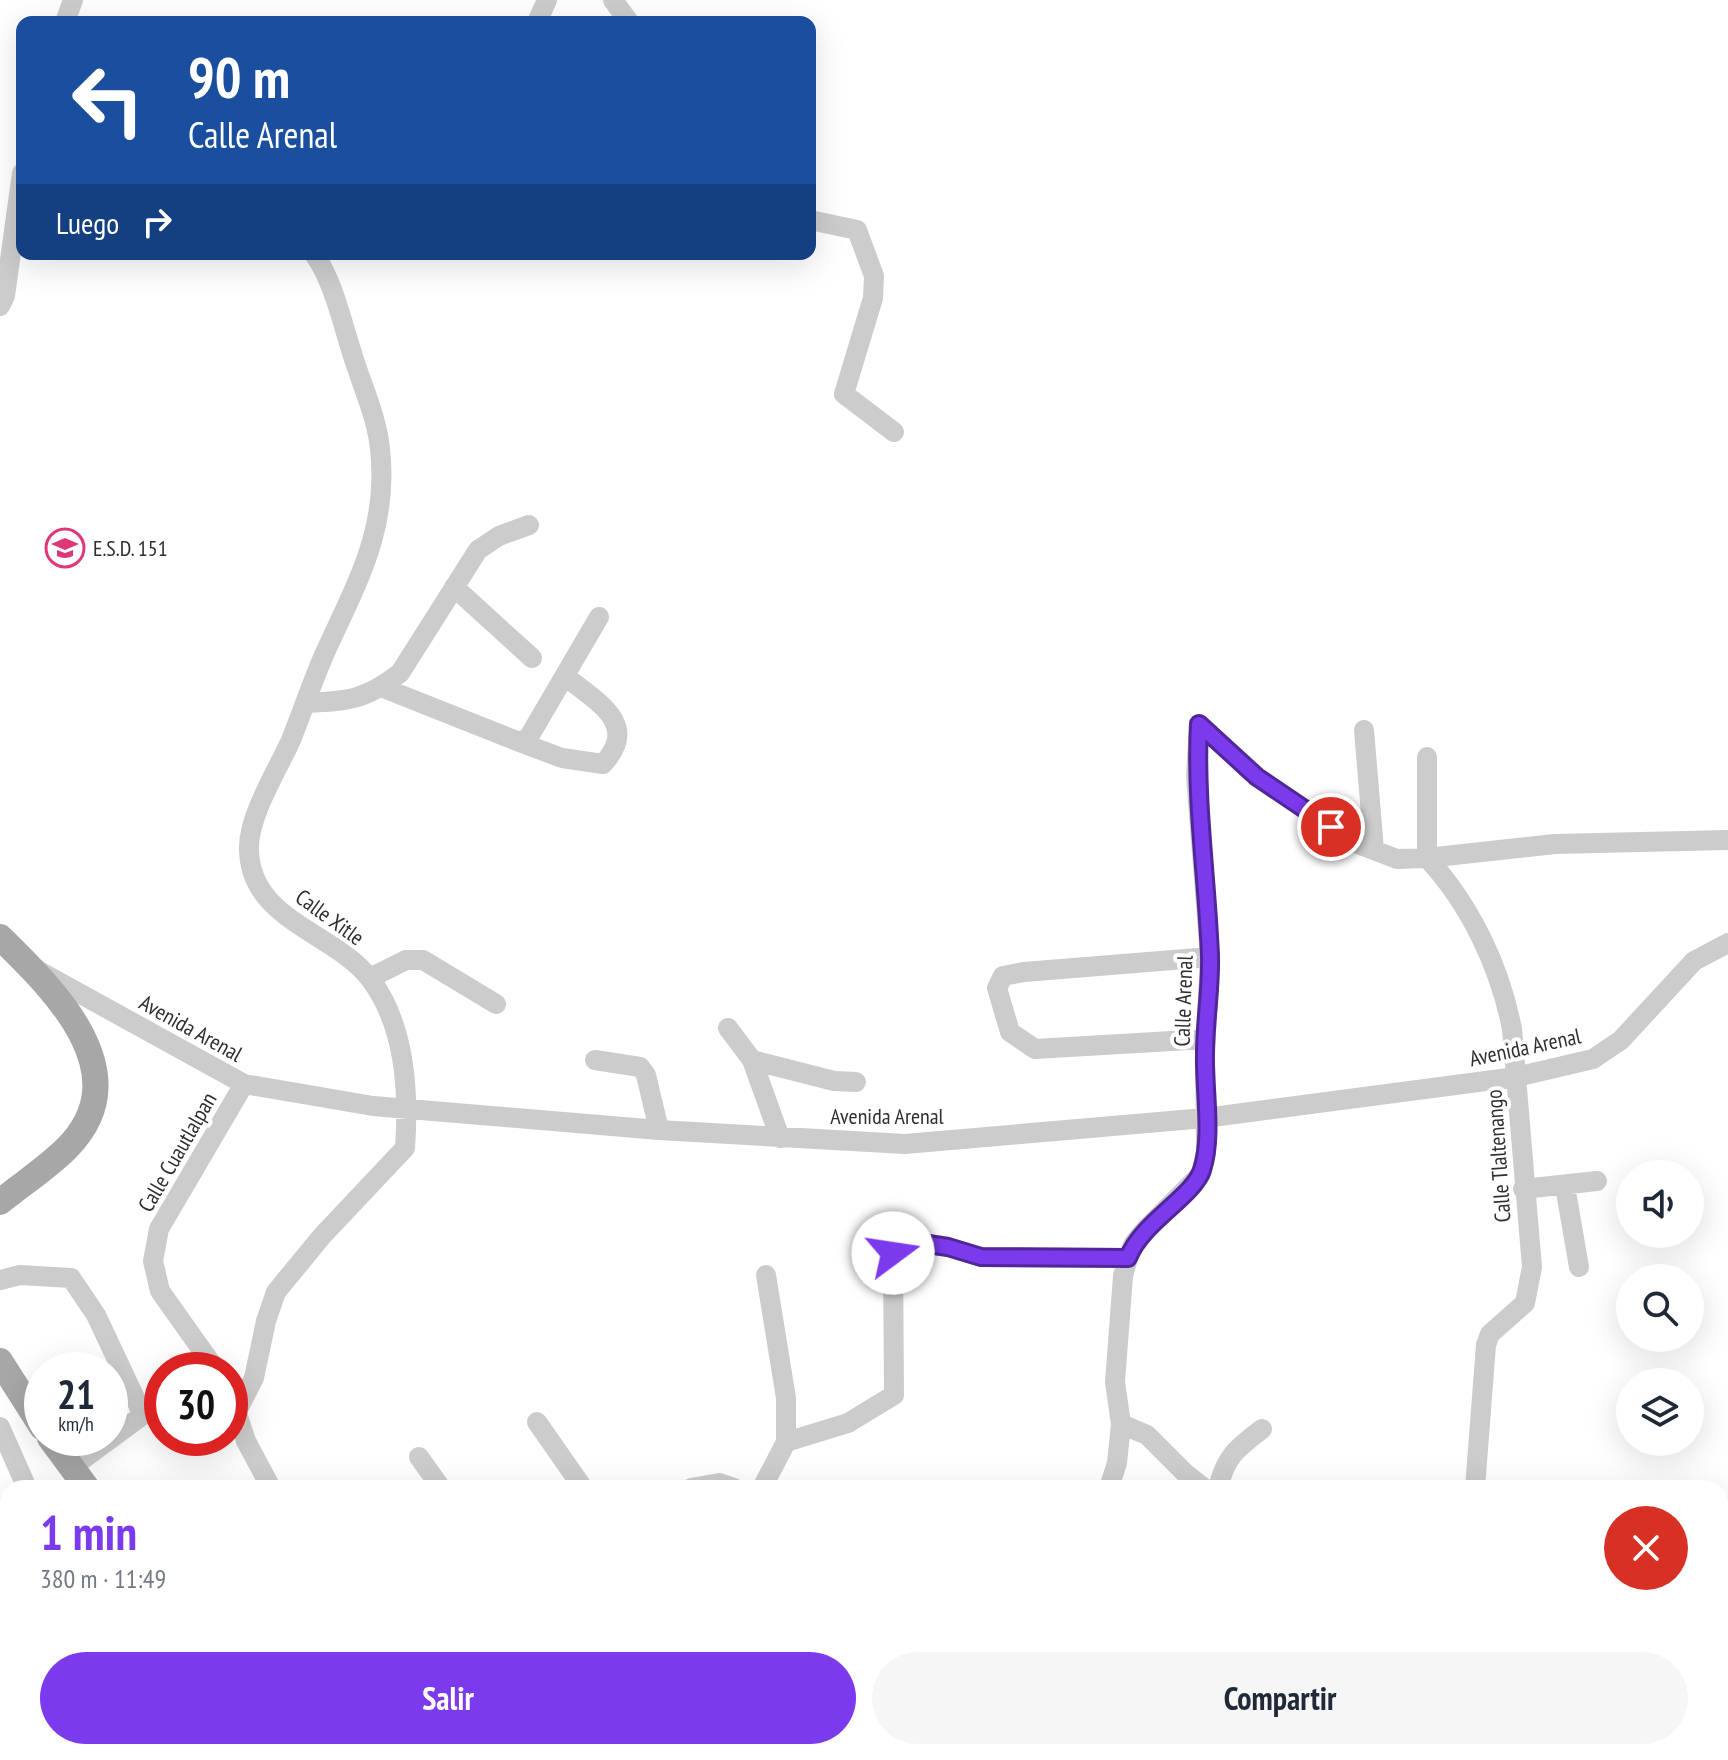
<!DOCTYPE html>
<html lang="es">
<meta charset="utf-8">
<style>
body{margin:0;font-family:"PT Sans Narrow",sans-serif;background:#f6f6f7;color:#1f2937;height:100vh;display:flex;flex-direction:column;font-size:30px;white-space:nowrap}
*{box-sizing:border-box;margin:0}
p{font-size:26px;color:#747a83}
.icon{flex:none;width:44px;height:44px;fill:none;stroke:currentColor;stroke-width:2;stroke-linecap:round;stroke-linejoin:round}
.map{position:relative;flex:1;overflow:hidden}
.drawer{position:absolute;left:0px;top:1480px;width:1728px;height:280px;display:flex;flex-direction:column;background:#fff;border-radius:24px 24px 0 0;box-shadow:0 8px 32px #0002}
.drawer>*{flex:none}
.guide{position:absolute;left:16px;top:16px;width:800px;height:244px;border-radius:16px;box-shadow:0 8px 32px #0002;background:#1a4fa0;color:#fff;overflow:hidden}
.fabs{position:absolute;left:1616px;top:1160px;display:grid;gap:16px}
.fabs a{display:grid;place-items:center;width:88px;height:88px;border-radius:50%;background:#fff;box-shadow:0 8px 32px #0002;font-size:40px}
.speed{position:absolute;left:24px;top:1352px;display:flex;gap:16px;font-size:40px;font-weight:700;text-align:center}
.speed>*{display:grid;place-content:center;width:104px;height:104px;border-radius:50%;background:#fff;box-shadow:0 8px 32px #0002;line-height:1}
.speed small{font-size:20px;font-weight:400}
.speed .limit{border:12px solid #d22;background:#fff;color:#111}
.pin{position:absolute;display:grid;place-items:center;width:68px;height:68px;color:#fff;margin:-34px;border:4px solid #fff;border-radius:50%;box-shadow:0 2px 8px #0007}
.me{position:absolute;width:88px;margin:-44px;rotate:76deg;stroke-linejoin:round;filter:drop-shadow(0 0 6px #0008)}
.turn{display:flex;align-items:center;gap:28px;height:168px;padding:0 40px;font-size:36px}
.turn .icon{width:104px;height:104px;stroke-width:2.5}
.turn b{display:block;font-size:56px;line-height:68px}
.then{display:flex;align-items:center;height:76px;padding:0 40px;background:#0003;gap:16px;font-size:30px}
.round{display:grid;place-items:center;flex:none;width:84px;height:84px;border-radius:42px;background:#f6f6f7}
.head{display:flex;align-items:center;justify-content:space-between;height:136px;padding:0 40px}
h1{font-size:48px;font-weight:800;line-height:60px;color:#7c3aed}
.cta{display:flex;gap:16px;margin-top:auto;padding:16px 40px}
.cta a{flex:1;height:92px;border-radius:48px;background:#7c3aed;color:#fff;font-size:32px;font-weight:800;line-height:92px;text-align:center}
.cta a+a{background:#f6f6f7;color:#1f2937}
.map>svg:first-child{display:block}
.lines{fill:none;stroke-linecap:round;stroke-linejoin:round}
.minor{stroke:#ccc;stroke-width:20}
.major{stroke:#a7a7a7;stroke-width:26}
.route-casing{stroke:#51269a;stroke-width:20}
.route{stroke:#7c3aed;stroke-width:14}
.labels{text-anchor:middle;stroke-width:8;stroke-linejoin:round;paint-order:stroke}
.poi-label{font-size:22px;fill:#2f2f2f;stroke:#fff;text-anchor:start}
.street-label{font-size:22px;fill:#2f2f2f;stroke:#fff}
</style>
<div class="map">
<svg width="1728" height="1760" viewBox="0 0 1728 1760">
<rect width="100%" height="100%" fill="#fff"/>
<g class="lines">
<path class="minor" d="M613,0L629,22
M65,22L73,0
M537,22L547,0
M810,220L857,230L874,276L873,298L844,394L894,432
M0,306L5,296L22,173
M454,587L532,658
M381,687L522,743L530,735L599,617
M306,703C349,701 365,700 400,673L478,550L499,536L529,525
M1199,724L1257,777L1355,843L1397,859L1427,858C1470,904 1500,967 1512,1029L1532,1267L1525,1303L1490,1334L1486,1345L1475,1488
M1364,730L1374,850
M522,743L562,758L603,764C641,723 595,701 565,676
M1427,757V858L1555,844L1728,840
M39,971L244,1084L373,1106L659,1130L905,1144L1205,1118L1516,1077L1593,1059L1621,1040L1694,961L1728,943
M370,978L406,960H423L496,1004
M728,1028L752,1060L780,1138
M1206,1039L1035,1049L1010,1032L997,988L1003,976L1024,972L1210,957
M595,1060L640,1067L646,1075L659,1130
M752,1060L834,1081L856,1082
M1565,1186L1579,1267
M1523,1189L1597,1181
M0,1280L20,1275L71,1278L96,1315L143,1415L71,1468
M216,1370L160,1291L153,1261L159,1229L244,1084
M232,1398L246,1441L271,1488
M238,1409L254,1378L266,1321L276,1292L322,1236L405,1148C409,1093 406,1027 371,980C336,932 248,921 249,847C249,815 278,769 291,740C302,712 312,683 324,655C356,584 389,530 380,449C377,417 362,386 353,356C342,323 334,282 314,254
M537,1422L583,1488
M1121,1424L1147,1435L1185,1473L1204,1488
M0,1427L27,1488
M786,1442L848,1423L894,1395L893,1253L908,1241L948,1247L981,1257L1128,1258
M419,1457L441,1488
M691,1488L719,1483L734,1488
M762,1488L786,1442V1398L766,1275
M1109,1488L1117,1463L1121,1424L1115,1382L1123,1276L1128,1258L1134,1243L1145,1230L1201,1174L1206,1151L1205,1053L1210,957L1196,776L1199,724
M1218,1488C1226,1456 1236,1449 1262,1429
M0,1733L8,1725
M1720,1736L1728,1730
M208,1752V1760
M252,1752L257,1760
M472,1752V1760
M1314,1752L1316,1760
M1478,1752V1760
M119,1760L128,1752
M306,1760L321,1752
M975,1760L981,1752
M1686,1760L1697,1752"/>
<path class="major" d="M0,937C53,989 141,1073 67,1148C47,1168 22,1184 0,1202
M0,1361L42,1427
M50,1438L87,1488
M81,1760L85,1752"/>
</g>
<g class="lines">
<g class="route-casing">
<path id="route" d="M893,1253L908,1241L948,1247L981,1257L1128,1258C1142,1222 1193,1197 1202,1170C1213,1137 1204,1089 1205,1054C1205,1021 1211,988 1210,956C1207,878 1195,802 1199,724L1257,777L1331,827"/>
</g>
<use href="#route" class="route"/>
</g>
<defs>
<g id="school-ring" transform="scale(2)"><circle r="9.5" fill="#fff" stroke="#df3878" stroke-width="1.5"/><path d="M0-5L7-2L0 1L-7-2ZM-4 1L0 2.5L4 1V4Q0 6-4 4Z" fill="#df3878"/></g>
</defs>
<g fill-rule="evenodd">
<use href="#school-ring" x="65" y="548"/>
</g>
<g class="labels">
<g class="poi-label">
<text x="93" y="556">E.S.D. 151</text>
</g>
<g class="street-label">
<text transform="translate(330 917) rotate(36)" y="8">Calle Xitle</text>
<text transform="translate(1183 1001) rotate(-88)" y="8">Calle Arenal</text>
<text transform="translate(191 1028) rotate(29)" y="8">Avenida Arenal</text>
<text transform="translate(1525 1047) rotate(-12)" y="8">Avenida Arenal</text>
<text x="887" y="1124">Avenida Arenal</text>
<text transform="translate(177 1152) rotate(-60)" y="8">Calle Cuautlalpan</text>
<text transform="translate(1498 1156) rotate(-94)" y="8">Calle Tlaltenango</text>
</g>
</g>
</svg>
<div class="fabs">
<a><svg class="icon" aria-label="sound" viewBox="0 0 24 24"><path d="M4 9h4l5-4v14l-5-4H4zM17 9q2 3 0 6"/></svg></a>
<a><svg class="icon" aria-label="search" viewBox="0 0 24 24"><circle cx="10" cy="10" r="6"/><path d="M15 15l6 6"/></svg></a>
<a><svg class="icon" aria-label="layers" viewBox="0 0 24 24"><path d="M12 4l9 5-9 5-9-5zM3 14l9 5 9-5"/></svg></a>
</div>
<div class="speed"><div>21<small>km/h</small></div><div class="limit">30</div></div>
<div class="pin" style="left:1331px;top:827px;background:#d93025"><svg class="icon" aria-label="arrive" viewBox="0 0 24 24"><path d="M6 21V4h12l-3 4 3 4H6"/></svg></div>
<svg class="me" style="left:893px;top:1253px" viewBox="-20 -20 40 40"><circle r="19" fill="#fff"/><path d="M0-13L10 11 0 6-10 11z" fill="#7c3aed"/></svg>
<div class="guide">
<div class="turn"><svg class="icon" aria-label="left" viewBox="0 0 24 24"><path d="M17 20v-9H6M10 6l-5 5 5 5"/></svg><div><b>90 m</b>Calle Arenal</div></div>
<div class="then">Luego<svg class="icon" aria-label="right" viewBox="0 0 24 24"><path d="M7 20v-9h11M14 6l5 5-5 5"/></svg></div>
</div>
<section class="drawer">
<div class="head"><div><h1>1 min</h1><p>380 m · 11:49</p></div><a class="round" style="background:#d93025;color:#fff"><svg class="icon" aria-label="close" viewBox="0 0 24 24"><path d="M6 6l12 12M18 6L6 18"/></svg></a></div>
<div class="cta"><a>Salir</a><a>Compartir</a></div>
</section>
</div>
